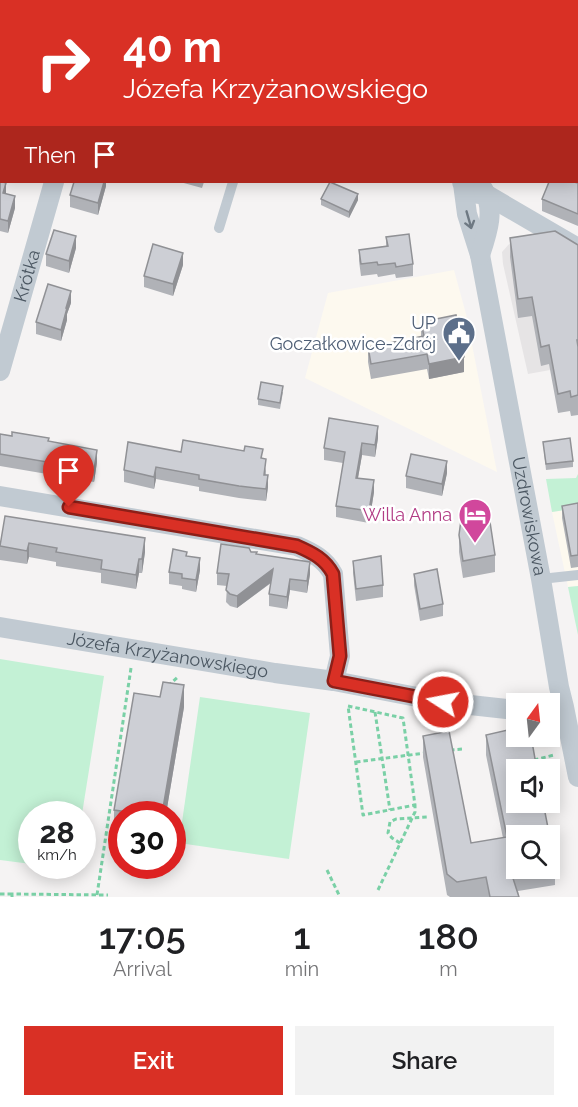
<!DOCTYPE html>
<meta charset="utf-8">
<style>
body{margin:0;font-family:Raleway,sans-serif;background:#f2f2f2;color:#202124;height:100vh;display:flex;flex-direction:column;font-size:22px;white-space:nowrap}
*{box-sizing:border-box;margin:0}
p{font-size:20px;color:#757577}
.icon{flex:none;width:33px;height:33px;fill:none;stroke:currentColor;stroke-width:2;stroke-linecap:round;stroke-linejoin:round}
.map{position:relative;height:897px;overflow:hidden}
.drawer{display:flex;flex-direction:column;background:#fff;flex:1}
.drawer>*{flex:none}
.guide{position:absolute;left:0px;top:0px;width:579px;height:183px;box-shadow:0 3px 15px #0003;background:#d93025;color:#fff;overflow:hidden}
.needle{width:39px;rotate:15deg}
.tools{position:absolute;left:506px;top:693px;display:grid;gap:12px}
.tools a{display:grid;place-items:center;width:54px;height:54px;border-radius:0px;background:#fff;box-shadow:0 3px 15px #0003;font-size:30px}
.speed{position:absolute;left:18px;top:801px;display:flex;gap:12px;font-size:30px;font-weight:700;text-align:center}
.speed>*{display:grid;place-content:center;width:78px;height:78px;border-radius:50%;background:#fff;box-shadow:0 3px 15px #0003;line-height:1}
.speed small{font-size:15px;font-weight:400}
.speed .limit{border:9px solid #d22;background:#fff;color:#111}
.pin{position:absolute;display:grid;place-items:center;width:51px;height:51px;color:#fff;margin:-62px -26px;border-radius:50% 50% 50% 0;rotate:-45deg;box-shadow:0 0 6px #0007}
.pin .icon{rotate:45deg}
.me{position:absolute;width:66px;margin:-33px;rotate:281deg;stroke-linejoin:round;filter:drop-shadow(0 0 4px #0008)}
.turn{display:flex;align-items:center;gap:21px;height:126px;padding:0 24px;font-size:27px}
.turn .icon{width:78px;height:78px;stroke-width:2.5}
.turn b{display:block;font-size:42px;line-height:51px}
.then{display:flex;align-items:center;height:57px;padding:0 24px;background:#0003;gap:12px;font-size:22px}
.eta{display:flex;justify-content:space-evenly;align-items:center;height:102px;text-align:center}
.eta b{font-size:36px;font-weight:600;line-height:42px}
.primary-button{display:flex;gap:12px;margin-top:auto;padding:12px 24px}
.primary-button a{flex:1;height:69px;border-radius:0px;background:#d93025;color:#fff;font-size:24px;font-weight:600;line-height:69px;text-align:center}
.primary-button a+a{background:#f2f2f2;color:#202124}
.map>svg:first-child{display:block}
.commercial{fill:#fdf9ef}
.education{fill:#e6e4e5}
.green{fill:#c3f1d5}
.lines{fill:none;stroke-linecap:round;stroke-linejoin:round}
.stream{stroke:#90daee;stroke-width:5}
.path{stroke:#7ad0a6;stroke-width:3;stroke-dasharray:4.5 3;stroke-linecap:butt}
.service{stroke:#c1cad2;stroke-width:10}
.minor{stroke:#c1cad2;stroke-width:20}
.tertiary{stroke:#c1cad2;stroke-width:24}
.wall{fill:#b0b2b7;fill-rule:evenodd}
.shaded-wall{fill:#909195}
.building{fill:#cdcfd5;stroke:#909195;stroke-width:1.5}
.oneway{stroke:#6e7983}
.route-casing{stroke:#8d1f18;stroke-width:15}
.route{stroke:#d93025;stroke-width:10}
.labels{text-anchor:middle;stroke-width:5;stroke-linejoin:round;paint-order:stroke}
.street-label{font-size:18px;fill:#4a5661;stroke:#fff}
.service-label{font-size:18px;fill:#4e5e75;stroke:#fff;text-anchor:end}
.hotel-label{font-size:18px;fill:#b23c85;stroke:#fff;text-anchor:end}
</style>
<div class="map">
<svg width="578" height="897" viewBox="0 0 578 897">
<rect width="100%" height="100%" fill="#f5f3f3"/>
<path class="commercial" d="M454,270L466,314L497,472L305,378L328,293Z
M578,508V586L568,587L552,512Z"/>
<path class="education" d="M520,240L578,365L528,374L503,264L502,252L510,243Z"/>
<path class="green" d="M307,0H408V1H306Z
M578,474V508L552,512L546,479L576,478Z
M578,586V635L568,587Z
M0,659L104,676L82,814H32L31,864L0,860Z
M200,697L310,713L289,859L179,843Z"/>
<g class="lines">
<path class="stream" d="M401,0L402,2"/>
<path class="path" d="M168,686L179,676
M348,706L403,718L415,805L363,815Z
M375,712L390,810
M450,750L463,749
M534,760L554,755
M356,762L425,753
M400,843L392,838L388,833L390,822L396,819L428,817
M327,870L340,897
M378,890L415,812V805
M0,894H12
M97,895L131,668
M12,897V894L108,895"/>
<path class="service" d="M219,228L233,182
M541,579L578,575"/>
<g class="minor">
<path d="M106,2L107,0"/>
<path d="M462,182L473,193L487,195L578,248"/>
<path id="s1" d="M463,184L467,214L480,255L541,579L559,687L564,707L578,777"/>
<path d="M480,255C487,234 496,209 483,189"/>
<path id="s2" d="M0,371L54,182"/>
<path d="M0,496L297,546C313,553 325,559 333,574L340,656L334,681"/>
<path id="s3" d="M0,627L275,673L334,681L443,702L516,710"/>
</g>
<path class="tertiary" d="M207,0L209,2
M428,0L429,2"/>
</g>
<path class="wall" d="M0,181L6,194L15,208L8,233L0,231Z
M106,182V186L98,215L70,207V195Z
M180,182H204L202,188Z
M578,183V226L542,211V199Z
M321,199L358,200L349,218L321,205Z
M386,237L413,264V276L396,278L395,274L378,277L377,274L361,276L359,261V250L386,246Z
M510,238L578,245V415L571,416L570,411L558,413L549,364L541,366L532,316L518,318L510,257Z
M76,248L69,273L46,266V254Z
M183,265L173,296L144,287V276Z
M71,303L67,314V320L61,341L36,334V322Z
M421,322L464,372L429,379L427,369L371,379L368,362V347L421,337Z
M283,392L280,409L258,405V399Z
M0,434L49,441L97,462L94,482L0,466Z
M378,438L375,457L362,455L358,478L374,492L369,523L336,517V506L343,463L324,460V448Z
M543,442L573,461V467L546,470Z
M181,452L263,459L266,471V475L268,487L266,501L239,498L199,491V487L156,479L154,489L124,482V470Z
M447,473L442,496L406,488V476Z
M578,503V567L571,568L562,518V506Z
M5,516L145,552L142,573H139L136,589L101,583V573L56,566V562L29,557L27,564L0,560V546Z
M459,535L495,555V572L463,578L459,552Z
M251,552L310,574L307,593L290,590L287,609L269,606V594L271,583L237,608L230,606L226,602L227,586L217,585V573Z
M187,556L200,570L196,592L182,589V586L169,584V572Z
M353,561L383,573V597L356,601L353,573Z
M414,574L443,604V616L420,621L414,585Z
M160,697L184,707L166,814H122V833L114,831V810Z
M516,728V736H531L537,770H516V802H543L555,864V885L518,891L519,897H450L447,895L423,757V736L449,731L471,843L503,838L486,755V735ZM516,836H549V868H516Z"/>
<path class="shaded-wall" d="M104,182H106V186L98,215V203Z
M6,183V194L3,193Z
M358,194V200L349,218V212Z
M15,196V208L8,233V221Z
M76,236V248L69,273V261Z
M183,253V265L173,296V284Z
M71,291V303L67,314V320L61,341V330L66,308Z
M464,357V372L429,379V364Z
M378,426V438L375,457V445Z
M362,443V455L356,489V478Z
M97,450V462L94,482V470Z
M447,461V473L442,496V484Z
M156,467V479L154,489V477Z
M268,475V487L266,501V489Z
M374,480V492L369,523V511Z
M145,538V552L142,573V559Z
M29,543V557L27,564V551Z
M200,558V570L196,592V580Z
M139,559V573L136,589V575Z
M310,562V574L307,593V581Z
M273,569V581L237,608V596Z
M290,579V590L287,609V597Z
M184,685V707L166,814H162Z"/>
<path class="building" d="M20,0H85V2H20Z
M120,0H145V2H119Z
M0,28H2V41L0,47Z
M0,181L6,183L3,193L15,196L8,221L0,219Z
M74,182H104L98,203L70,195Z
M330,182L358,194L349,212L321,199Z
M549,182H574L578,183V214L542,199Z
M54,230L76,236L69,261L46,254Z
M555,231L578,245V340H577L578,347V395L571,397L570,391L558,394L549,345L541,347L532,297L518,299L510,238Z
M409,234L413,264L396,267L395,263L378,265L377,262L361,264L359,250L388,246L386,237Z
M153,244L183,253L173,284L144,276Z
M48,284L71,291L66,308H67L61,330L36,322Z
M456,315L464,357L429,364L427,354L371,364L368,347L424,336L421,322Z
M261,382L283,386L280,403L258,399Z
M329,418L378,426L375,445L362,443L356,478L374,480L369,511L336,506L345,452L324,448Z
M12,432L49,438L48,441L97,450L94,470L0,454V434L12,436Z
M570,438L573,461L546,464L543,442Z
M183,440L244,451L245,446L263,449L261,458L266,459L264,475H268L266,489L239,486L199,479V475L156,467L154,477L124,470L128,442L181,452Z
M411,454L447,461L442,484L406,476Z
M578,503V555L571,556L562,506Z
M463,505L488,509L495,555L463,561L459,535Z
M5,516L145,538L142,559H139L136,575L101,569L102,560L56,552L57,548L29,543L27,551L0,546Z
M221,544L249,548L251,552H257L256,554L310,562L307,581L290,579L287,597L269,594L273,569L237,596L230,594L226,590L229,574L217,573Z
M173,549L187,552L186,556L200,558L196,580L182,578V574L169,572Z
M381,556L383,585L356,589L353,561Z
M437,569L443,604L420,609L414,574Z
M163,682L184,685L162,814H143L114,810L134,693L160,697Z
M516,728V736H531L537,770H516V802H543L555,864L549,865V836H516V868H532L511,872L519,897H490L486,877L457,882L447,874L423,736L449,731L471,843L507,837L486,735Z"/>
<defs><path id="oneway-shaft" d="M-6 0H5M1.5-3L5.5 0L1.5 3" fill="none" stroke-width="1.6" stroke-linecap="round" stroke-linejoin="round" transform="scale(1.5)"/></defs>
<use class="oneway" href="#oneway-shaft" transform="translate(469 220) rotate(74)"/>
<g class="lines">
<g class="route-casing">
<path id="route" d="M69,507L297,546C313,553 325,559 333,574L340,656L334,681L443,702"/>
</g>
<use href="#route" class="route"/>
</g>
<defs>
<g id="civic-pin" transform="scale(1.725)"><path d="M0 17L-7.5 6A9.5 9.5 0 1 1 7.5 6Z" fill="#5c6f8a" stroke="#fff"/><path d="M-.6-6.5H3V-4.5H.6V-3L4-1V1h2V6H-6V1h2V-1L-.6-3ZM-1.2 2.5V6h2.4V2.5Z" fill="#fff"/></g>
<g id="hotel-pin" transform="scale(1.725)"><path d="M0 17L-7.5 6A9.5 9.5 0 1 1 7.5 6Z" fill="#d1479c" stroke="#fff"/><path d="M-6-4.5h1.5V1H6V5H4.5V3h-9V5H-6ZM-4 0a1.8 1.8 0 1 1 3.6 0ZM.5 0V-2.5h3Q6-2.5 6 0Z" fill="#fff"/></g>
</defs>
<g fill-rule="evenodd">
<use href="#civic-pin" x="459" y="333"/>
<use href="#hotel-pin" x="475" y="515"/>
</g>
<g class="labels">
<g class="street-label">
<text dy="6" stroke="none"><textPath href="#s2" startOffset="99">Krótka</textPath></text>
<text dy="6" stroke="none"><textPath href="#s1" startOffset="339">Uzdrowiskowa</textPath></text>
<text dy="6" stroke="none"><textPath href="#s3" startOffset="170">Józefa Krzyżanowskiego</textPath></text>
</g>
<g class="service-label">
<text x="436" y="329">UP<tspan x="436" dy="21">Goczałkowice-Zdrój</tspan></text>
</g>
<g class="hotel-label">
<text x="452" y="521">Willa Anna</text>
</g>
</g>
</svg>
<div class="tools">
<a><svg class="needle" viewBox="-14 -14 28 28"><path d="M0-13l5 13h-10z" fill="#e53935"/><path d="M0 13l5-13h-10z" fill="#757577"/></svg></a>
<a><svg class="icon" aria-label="sound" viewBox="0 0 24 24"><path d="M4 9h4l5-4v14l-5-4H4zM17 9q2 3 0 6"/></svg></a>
<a><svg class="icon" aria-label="search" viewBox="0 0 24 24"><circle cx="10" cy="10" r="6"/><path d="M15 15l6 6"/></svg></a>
</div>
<div class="speed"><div>28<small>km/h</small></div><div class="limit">30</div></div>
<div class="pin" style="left:69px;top:507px;background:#d93025"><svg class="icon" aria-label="arrive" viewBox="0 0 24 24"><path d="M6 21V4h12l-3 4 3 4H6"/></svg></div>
<svg class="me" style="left:443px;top:702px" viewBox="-20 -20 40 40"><circle r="17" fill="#d93025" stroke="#fff" stroke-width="3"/><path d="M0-11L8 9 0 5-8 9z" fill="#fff"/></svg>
<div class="guide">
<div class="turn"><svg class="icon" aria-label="right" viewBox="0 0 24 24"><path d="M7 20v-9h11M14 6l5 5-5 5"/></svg><div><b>40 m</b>Józefa Krzyżanowskiego</div></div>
<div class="then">Then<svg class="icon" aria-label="arrive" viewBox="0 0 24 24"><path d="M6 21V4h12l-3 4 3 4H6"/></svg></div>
</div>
</div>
<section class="drawer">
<div class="eta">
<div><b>17:05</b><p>Arrival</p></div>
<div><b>1</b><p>min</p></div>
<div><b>180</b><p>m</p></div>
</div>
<div class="primary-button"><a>Exit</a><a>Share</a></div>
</section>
